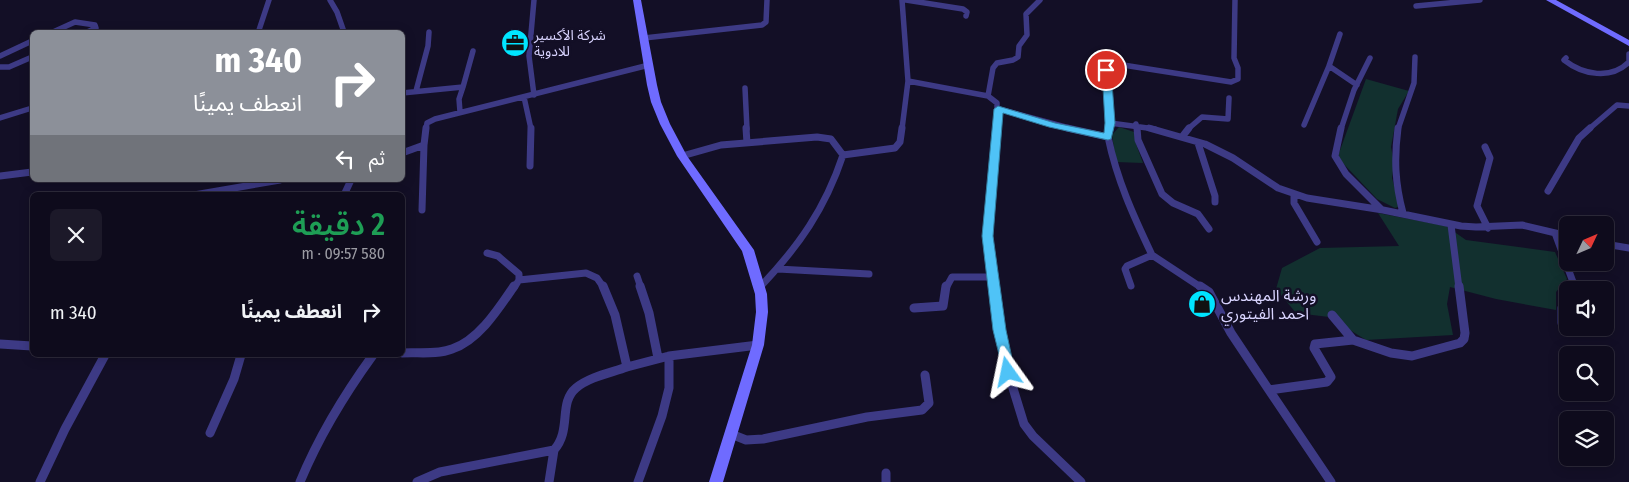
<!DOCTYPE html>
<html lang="ar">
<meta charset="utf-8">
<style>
body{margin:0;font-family:"Fira Sans Condensed","Noto Sans Arabic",sans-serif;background:#1c1929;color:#f1f3f6;direction:rtl;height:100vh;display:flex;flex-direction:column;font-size:19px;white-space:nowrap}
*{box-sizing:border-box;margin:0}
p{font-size:16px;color:#9b9ba3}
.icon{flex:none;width:28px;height:28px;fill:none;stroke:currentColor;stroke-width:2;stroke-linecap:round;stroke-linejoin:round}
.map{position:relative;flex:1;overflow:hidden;direction:ltr}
.drawer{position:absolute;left:30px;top:192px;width:375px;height:165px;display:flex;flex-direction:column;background:#0e0b1c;border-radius:8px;box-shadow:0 2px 12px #0003,0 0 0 1px #2e2b3b;direction:rtl}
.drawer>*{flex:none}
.banner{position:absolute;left:30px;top:30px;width:375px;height:152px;border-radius:8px;box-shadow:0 2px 12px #0003,0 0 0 1px #2e2b3b;direction:rtl;background:#8c9099;color:#fff;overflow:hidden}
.needle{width:32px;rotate:46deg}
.tools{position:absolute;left:1559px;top:216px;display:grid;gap:10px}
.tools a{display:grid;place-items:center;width:55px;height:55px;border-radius:8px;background:#0e0b1c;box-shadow:0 2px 12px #0003,0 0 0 1px #2e2b3b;font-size:25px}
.pin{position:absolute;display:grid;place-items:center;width:42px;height:42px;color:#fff;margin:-21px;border:2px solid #fff;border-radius:50%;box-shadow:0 1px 5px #0007}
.me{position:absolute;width:55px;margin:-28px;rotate:348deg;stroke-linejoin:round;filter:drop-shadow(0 0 4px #0008)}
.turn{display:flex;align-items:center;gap:18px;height:105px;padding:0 20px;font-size:22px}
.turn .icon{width:65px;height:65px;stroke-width:2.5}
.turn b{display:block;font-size:35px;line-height:42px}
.then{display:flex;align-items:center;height:48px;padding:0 20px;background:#0003;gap:10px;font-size:19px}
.round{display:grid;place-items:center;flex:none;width:52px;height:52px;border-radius:8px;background:#1c1929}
.headline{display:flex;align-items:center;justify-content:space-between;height:85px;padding:0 20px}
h1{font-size:30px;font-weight:600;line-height:38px;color:#1e9e55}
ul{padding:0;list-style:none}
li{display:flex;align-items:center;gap:15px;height:70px;padding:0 20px}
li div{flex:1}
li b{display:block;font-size:19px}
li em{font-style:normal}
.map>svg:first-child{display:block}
.green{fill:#12302f}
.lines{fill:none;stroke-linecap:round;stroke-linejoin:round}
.street-far2{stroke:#3d3a85;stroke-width:5.5}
.street-far1{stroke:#3d3a85;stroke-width:7}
.street{stroke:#3d3a85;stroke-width:9}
.secondary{fill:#6f6bff;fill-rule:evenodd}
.route{fill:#4fc3f7;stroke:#337fa1}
.labels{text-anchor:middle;stroke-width:5;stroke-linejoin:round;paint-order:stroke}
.far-poi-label{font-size:14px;fill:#d9d4ff;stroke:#130f26;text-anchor:start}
.poi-label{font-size:16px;fill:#d9d4ff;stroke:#130f26;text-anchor:start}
</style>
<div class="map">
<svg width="1629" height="482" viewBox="0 0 1629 482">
<rect width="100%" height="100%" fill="#130f26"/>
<path class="green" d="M1366,79L1409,91L1398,109L1391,147L1394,162L1392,178L1399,203L1398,207L1395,208L1377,199L1339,159V153Z
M1119,127L1134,132L1136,144L1143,163L1116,162L1112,135Z
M1378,213L1446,226L1466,240L1555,252L1567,279L1556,292V310L1496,299L1450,287L1447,304L1453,335L1366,340L1329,317L1296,313L1276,289L1282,268L1320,248L1399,246Z"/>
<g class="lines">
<path class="street-far2" d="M330,0L337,12L344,32
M534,0L529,56L534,95
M906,0L963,9L967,12L966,16
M1416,6L1480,0
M259,30L269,0
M53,32L75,22L95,25L96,28L87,32
M644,38L762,25L766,22L767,0
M1629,54V61
M0,56L32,41
M1566,58L1564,60C1583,75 1611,80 1629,62
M1329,66L1340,34
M0,67H9L32,57
M908,81L988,96L997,103V129
M463,87L473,51
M745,88L747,129
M416,91L428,46L429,32
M402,93L463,87L459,99L460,112
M988,96L993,68L997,63L1013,60L1018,57L1019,46L1027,35L1026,14L1040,0
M524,97L531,129
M999,109L1073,129
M0,118L32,108
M1110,123L1106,70L1110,65H1123L1231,82L1238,79V68L1234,58L1235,0
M1136,124L1137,129
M1304,125L1329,66L1357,85
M426,129L427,123L435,119L649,65
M902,129L908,81L902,0
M1109,129L1110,123L1155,129
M1188,129L1202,117L1228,119L1229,98
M1341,129L1354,90L1370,58
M1398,129L1414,83L1415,57
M1589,129L1617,105L1629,106"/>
<path class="street-far1" d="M746,128L747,143
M1067,128L1108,137L1109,128
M1137,128L1138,140L1162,194L1173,203L1198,214L1209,229
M1149,128L1205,144L1233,158L1278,188L1307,198L1383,210L1461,226L1476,227L1522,225L1568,236
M1341,128L1335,156L1346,174L1381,209
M1398,128C1394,159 1395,183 1403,213
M1108,137C1117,180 1133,215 1152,255L1127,266L1125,269L1131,286
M1182,137L1189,128
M1198,143L1215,196V202
M1485,147L1490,158L1477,206L1488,228
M402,153L424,145L426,128
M682,156L721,145L817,137L831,139L843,155L895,148L900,142L902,128
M530,166L531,128
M0,176L32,172
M1548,191L1579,138L1590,128
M194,195L280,180
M344,195L351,180
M1294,195V203L1317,242
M422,210L424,145
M1451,225L1459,288
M1555,233L1573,282V288
M1605,244L1629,248
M487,253L498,256L519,274V280L514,288
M1152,255L1202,288
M778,269L869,274
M637,276L641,288
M519,280L586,273L597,278L604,288
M760,287C799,246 825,209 843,155
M946,288L952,277H993
M994,288L988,236L997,128"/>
<path class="street" d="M603,286L615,315L627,367L669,356L758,345
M640,286L649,313L658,358
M994,286L999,330L1008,372L1024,424L1033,436L1081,482
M1200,286L1209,292L1231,333L1269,390
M1573,286V290
M914,308L943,306L946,286
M1332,315L1353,340L1391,353L1412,356L1460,343L1464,339L1465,333L1459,286
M1562,323V308L1568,295
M0,344L32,346
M402,353C418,352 437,355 452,349C479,340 499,308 514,286
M210,433L234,379L241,355
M731,434L746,440L763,439L867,417L922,410L929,403L925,375
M886,473V482
M40,482L65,429L105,355
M300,482C319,436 344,395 373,355
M417,482L440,472L554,450C572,430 558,403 576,388C589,377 610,373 627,367
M549,482L554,450
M638,482L662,416L669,388V356
M1331,482L1269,390L1327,382L1331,377L1314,348L1315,344L1353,340"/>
<path class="secondary" d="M633,0H641L657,85L661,102L670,124L687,156L754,250L767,294L768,312L764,345L723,482H709L752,345L756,312L755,294L742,251L677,156L660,124L651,102L647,85Z
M1546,0H1556L1629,40V46Z"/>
</g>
<path class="route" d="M1106,67L1111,70L1115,123L1111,139L1108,140L1049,127L1003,113L993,236L1006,330L1015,372L1013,375L1008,377L1004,375L993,330L982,236L994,109L998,106L1055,123L1104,133L1105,123L1102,70Z"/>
<defs>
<g id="office-disc" transform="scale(1.4375)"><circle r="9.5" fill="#00e5ff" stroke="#130f26"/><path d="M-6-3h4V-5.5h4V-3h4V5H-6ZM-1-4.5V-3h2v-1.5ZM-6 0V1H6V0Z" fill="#111"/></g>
<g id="shop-disc" transform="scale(1.4375)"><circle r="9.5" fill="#00e5ff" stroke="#130f26"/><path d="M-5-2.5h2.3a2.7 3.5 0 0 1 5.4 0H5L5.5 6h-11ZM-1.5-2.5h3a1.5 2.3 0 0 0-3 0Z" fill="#111"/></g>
</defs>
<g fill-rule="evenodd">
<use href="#office-disc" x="515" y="43"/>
<use href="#shop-disc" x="1202" y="304"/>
</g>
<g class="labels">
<g class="far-poi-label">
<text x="534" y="40">شركة الأكسير<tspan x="534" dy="16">للادوية</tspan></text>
</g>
<g class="poi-label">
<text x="1221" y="301">ورشة المهندس<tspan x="1221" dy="18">احمد الفيتوري</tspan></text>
</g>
</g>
</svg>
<div class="tools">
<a><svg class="needle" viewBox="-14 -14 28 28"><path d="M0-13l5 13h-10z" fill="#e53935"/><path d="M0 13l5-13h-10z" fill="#9b9ba3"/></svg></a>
<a><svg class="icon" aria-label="sound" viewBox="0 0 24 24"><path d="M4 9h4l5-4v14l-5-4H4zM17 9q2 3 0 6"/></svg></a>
<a><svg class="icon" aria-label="search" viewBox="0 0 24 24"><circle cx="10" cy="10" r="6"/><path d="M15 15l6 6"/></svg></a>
<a><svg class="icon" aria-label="layers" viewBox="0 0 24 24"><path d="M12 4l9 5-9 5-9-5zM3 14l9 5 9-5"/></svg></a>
</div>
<div class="pin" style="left:1106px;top:70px;background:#d93025"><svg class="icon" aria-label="arrive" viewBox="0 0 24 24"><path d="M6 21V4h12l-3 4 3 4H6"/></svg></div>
<svg class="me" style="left:1008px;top:372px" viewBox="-20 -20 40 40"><path d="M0-17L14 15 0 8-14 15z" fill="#4fc3f7" stroke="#fff" stroke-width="4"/></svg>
<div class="banner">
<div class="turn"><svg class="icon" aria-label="right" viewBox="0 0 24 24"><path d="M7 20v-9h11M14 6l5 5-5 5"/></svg><div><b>340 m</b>انعطف يمينًا</div></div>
<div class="then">ثم<svg class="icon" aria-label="left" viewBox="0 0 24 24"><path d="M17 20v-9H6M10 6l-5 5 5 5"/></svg></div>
</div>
<section class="drawer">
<div class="headline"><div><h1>2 دقيقة</h1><p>580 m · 09:57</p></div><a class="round"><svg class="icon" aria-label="close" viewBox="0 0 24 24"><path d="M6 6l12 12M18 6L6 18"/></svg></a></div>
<ul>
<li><svg class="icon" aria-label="right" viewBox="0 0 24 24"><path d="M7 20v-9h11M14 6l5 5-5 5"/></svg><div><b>انعطف يمينًا</b></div><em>340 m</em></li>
</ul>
</section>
</div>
